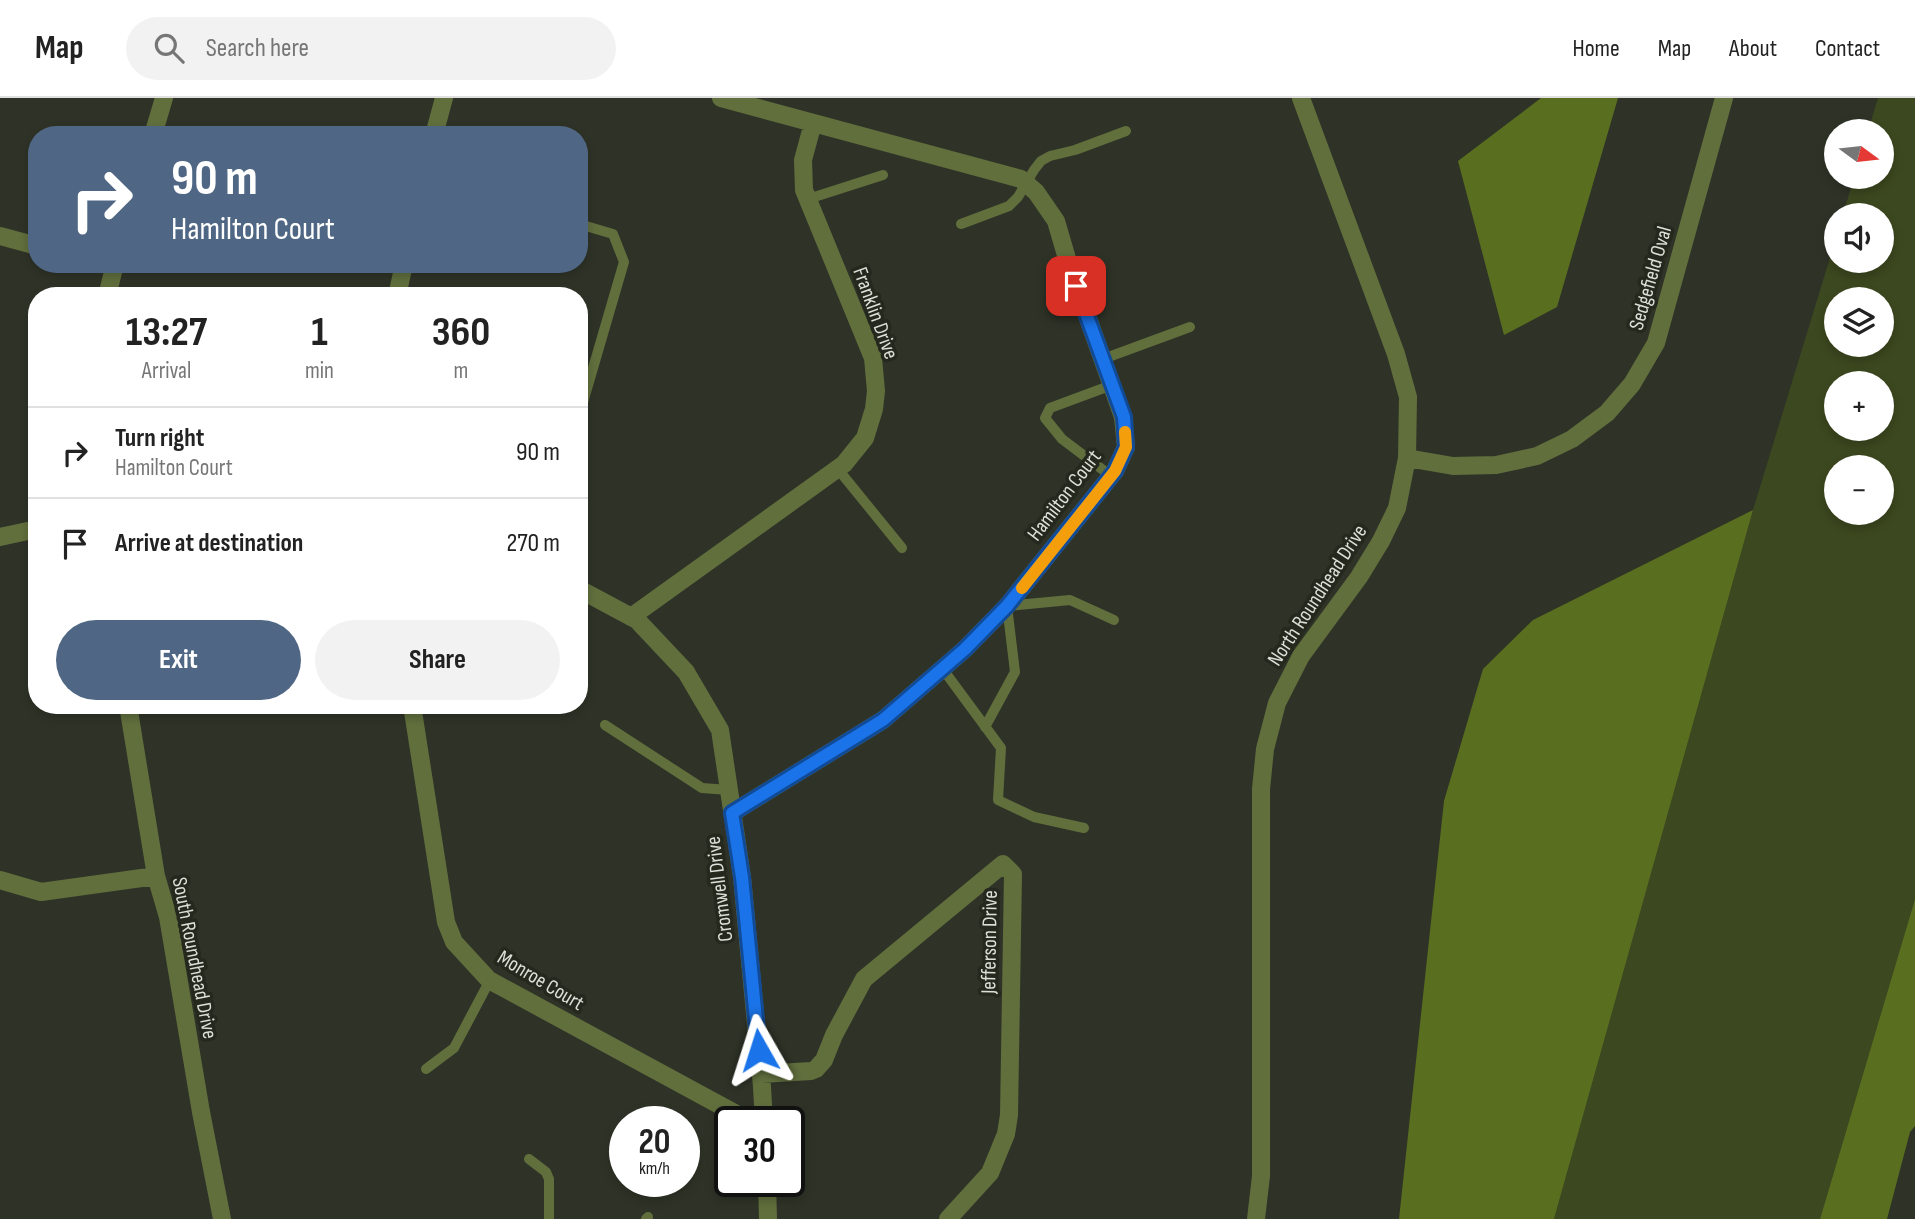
<!DOCTYPE html>
<meta charset="utf-8">
<style>
body{margin:0;font-family:"Sofia Sans Condensed",sans-serif;background:#f2f2f2;color:#222;height:100vh;display:flex;flex-direction:column;font-size:26px;white-space:nowrap}
*{box-sizing:border-box;margin:0}
p{font-size:23px;color:#767676}
.icon{flex:none;width:38px;height:38px;fill:none;stroke:currentColor;stroke-width:2;stroke-linecap:round;stroke-linejoin:round}
.map{position:relative;flex:1;overflow:hidden}
.details{position:absolute;left:28px;top:189px;width:560px;height:427px;display:flex;flex-direction:column;background:#fff;border-radius:28px;box-shadow:0 4px 10px #0003}
.details>*{flex:none}
.hud{position:absolute;left:28px;top:28px;width:560px;height:147px;border-radius:28px;box-shadow:0 4px 10px #0003;background:#4f6784;color:#fff;overflow:hidden}
.needle{width:46px;rotate:105deg}
.fabs{position:absolute;left:1824px;top:21px;display:grid;gap:14px}
.fabs a{display:grid;place-items:center;width:70px;height:70px;border-radius:50%;background:#fff;box-shadow:0 4px 10px #0003;font-size:35px}
.speed{position:absolute;left:609px;top:1008px;display:flex;gap:14px;font-size:35px;font-weight:700;text-align:center}
.speed>*{display:grid;place-content:center;width:91px;height:91px;border-radius:50%;background:#fff;box-shadow:0 4px 10px #0003;line-height:1}
.speed small{font-size:18px;font-weight:400}
.speed .limit{border:4px solid #111;border-radius:10px;background:#fff;color:#111}
.pin{position:absolute;display:grid;place-items:center;width:60px;height:60px;color:#fff;margin:-30px;border-radius:14px;box-shadow:0 4px 10px #0006}
.me{position:absolute;width:77px;margin:-38px;rotate:354deg;stroke-linejoin:round;filter:drop-shadow(0 0 5px #0008)}
.turn{display:flex;align-items:center;gap:24px;height:147px;padding:0 28px;font-size:32px}
.turn .icon{width:91px;height:91px;stroke-width:2.5}
.turn b{display:block;font-size:49px;line-height:60px}
.eta{display:flex;justify-content:space-evenly;align-items:center;height:119px;text-align:center}
.eta b{font-size:42px;font-weight:700;line-height:49px}
.action{display:flex;gap:14px;margin-top:auto;padding:14px 28px}
.action a{flex:1;height:80px;border-radius:42px;background:#4f6784;color:#fff;font-size:28px;font-weight:700;line-height:80px;text-align:center}
.action a+a{background:#f2f2f2;color:#222}
ul{padding:0;list-style:none}
li{display:flex;align-items:center;gap:21px;height:91px;padding:0 28px;border-top:2px solid #e0e0e0}
li div{flex:1}
li b{display:block;font-size:26px}
li em{font-style:normal}
header{display:flex;align-items:center;gap:42px;box-sizing:border-box;height:98px;padding:0 35px;background:#fff;border-bottom:2px solid #e0e0e0}
header strong{font-size:33px}
nav{display:flex;gap:38px;margin-inline-start:auto;font-size:24px}
.search{width:490px;height:63px;background:#f2f2f2;display:flex;align-items:center;gap:18px;box-sizing:border-box;padding:0 24px;border-radius:38px;color:#767676;font-size:26px}
.map>svg:first-child{display:block}
.green{fill:#3c481f;fill-rule:evenodd}
.forest{fill:#5a6e20}
.lines{fill:none;stroke-linecap:round;stroke-linejoin:round}
.lane{stroke:#616f3d;stroke-width:10}
.street{stroke:#616f3d;stroke-width:18}
.route-casing{stroke:#114b97;stroke-width:18}
.route{stroke:#1a73e8;stroke-width:12}
.slow{stroke:#f59e0b;stroke-width:12}
.labels{text-anchor:middle;stroke-width:7;stroke-linejoin:round;paint-order:stroke}
.street-label{font-size:21px;fill:#dddfd8;stroke:#25291d}
</style>
<header>
<strong>Map</strong>
<div class="search"><svg class="icon" aria-label="search" viewBox="0 0 24 24"><circle cx="10" cy="10" r="6"/><path d="M15 15l6 6"/></svg>Search here</div>
<nav><a>Home</a><a>Map</a><a>About</a><a>Contact</a></nav>
</header>
<div class="map">
<svg width="1915" height="1121" viewBox="0 0 1915 1121">
<rect width="100%" height="100%" fill="#2f3327"/>
<path class="green" d="M1878,0H1915V801L1820,1121H1554L1753,412L1836,140V163H1881V117H1843L1854,79H1881V33H1868ZM1836,201H1881V247H1836ZM1836,285H1881V331H1836ZM1836,369H1881V415H1836Z"/>
<path class="forest" d="M1541,0H1618L1557,209L1504,237L1458,63Z
M1753,412L1554,1121H1399L1444,703L1483,571L1533,522Z
M1915,801V1028L1910,1034L1887,1121H1820Z"/>
<g class="lines">
<path class="lane" d="M808,101L883,77
M579,126L613,136L624,164L579,318
M961,126L1009,108L1018,99L1034,72L1041,63L1050,58L1075,52L1126,33
M1103,261L1190,229
M837,370L902,450
M1111,378L1062,341L1045,320L1050,310L1112,287
M942,570L1001,650L998,702L1034,719L1084,730
M605,627L702,690L729,692
M985,629L1015,574L1007,508L1070,502L1114,522
M426,971L454,950L490,882
M529,1061L546,1074L549,1081V1121
M646,1121L648,1119"/>
<path class="street" d="M721,0L1021,81L1036,94L1056,123L1068,164L1123,319L1126,349L1115,373L1007,508L965,551L883,622L732,715
M153,37L164,0
M434,37L444,0
M0,138L37,148
M107,198L115,166
M397,198L404,166
M1407,360L1453,368L1496,367L1537,358L1572,341L1607,315L1632,286L1656,245L1724,0
M0,439L37,431
M579,491L637,522L686,574L720,632L742,779L762,989L764,1024
M631,519L844,366L865,340L874,311L876,293L873,260L804,92L803,62L813,25
M128,607L156,778L168,819L201,1014L222,1121
M412,607L446,824L454,844L489,882L751,1024
M0,782L41,794L156,778
M761,976L811,973L816,971L824,962L834,937L864,881L1003,766L1013,776L1009,1017L1006,1036L990,1075L948,1121
M767,1083L768,1121
M1256,1121L1261,1078V691L1265,651L1277,605L1301,558L1359,479L1381,443L1397,410L1407,360L1408,299L1396,256L1301,0"/>
</g>
<g class="lines">
<g class="route-casing">
<path id="route" d="M759,952L742,779L732,715L883,622L965,551L1007,508L1115,373L1126,349L1124,319L1076,188"/>
</g>
<use href="#route" class="route"/>
<path class="slow" d="M1022,490L1115,373L1126,349L1125,334"/>
</g>
<g class="labels">
<g class="street-label">
<text transform="translate(1650 180) rotate(-74)" y="7">Sedgefield Oval</text>
<text transform="translate(876 215) rotate(70)" y="7">Franklin Drive</text>
<text transform="translate(1064 397) rotate(-53)" y="7">Hamilton Court</text>
<text transform="translate(1317 497) rotate(-57)" y="7">North Roundhead Drive</text>
<text transform="translate(719 791) rotate(-97)" y="7">Cromwell Drive</text>
<text transform="translate(989 844) rotate(-89)" y="7">Jefferson Drive</text>
<text transform="translate(195 860) rotate(79)" y="7">South Roundhead Drive</text>
<text transform="translate(541 882) rotate(31)" y="7">Monroe Court</text>
</g>
</g>
</svg>
<div class="fabs">
<a><svg class="needle" viewBox="-14 -14 28 28"><path d="M0-13l5 13h-10z" fill="#e53935"/><path d="M0 13l5-13h-10z" fill="#767676"/></svg></a>
<a><svg class="icon" aria-label="sound" viewBox="0 0 24 24"><path d="M4 9h4l5-4v14l-5-4H4zM17 9q2 3 0 6"/></svg></a>
<a><svg class="icon" aria-label="layers" viewBox="0 0 24 24"><path d="M12 4l9 5-9 5-9-5zM3 14l9 5 9-5"/></svg></a>
<a>+</a>
<a>−</a>
</div>
<div class="speed"><div>20<small>km/h</small></div><div class="limit">30</div></div>
<div class="pin" style="left:1076px;top:188px;background:#d93025"><svg class="icon" aria-label="arrive" viewBox="0 0 24 24"><path d="M6 21V4h12l-3 4 3 4H6"/></svg></div>
<svg class="me" style="left:759px;top:952px" viewBox="-20 -20 40 40"><path d="M0-17L14 15 0 8-14 15z" fill="#1a73e8" stroke="#fff" stroke-width="4"/></svg>
<div class="hud">
<div class="turn"><svg class="icon" aria-label="right" viewBox="0 0 24 24"><path d="M7 20v-9h11M14 6l5 5-5 5"/></svg><div><b>90 m</b>Hamilton Court</div></div>
</div>
<section class="details">
<div class="eta">
<div><b>13:27</b><p>Arrival</p></div>
<div><b>1</b><p>min</p></div>
<div><b>360</b><p>m</p></div>
</div>
<ul>
<li><svg class="icon" aria-label="right" viewBox="0 0 24 24"><path d="M7 20v-9h11M14 6l5 5-5 5"/></svg><div><b>Turn right</b><p>Hamilton Court</p></div><em>90 m</em></li>
<li><svg class="icon" aria-label="arrive" viewBox="0 0 24 24"><path d="M6 21V4h12l-3 4 3 4H6"/></svg><div><b>Arrive at destination</b></div><em>270 m</em></li>
</ul>
<div class="action"><a>Exit</a><a>Share</a></div>
</section>
</div>
